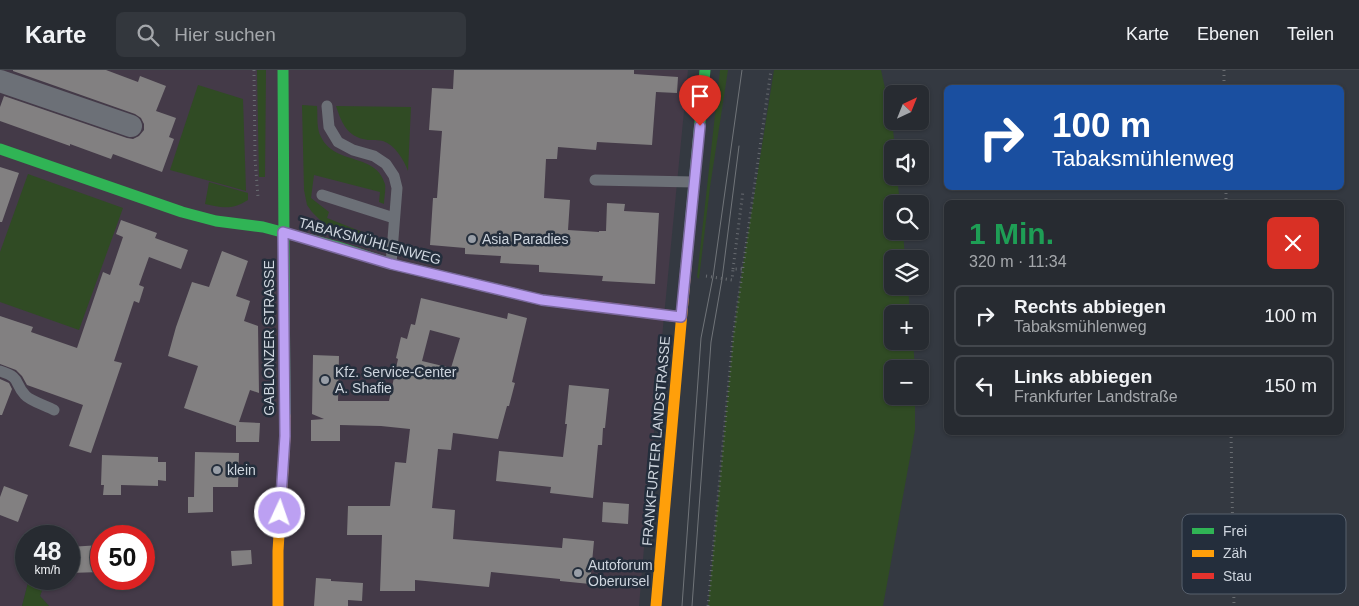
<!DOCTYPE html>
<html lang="de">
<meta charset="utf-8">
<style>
body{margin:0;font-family:Helvetica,sans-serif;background:#33373d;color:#f1f3f6;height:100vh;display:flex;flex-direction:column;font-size:19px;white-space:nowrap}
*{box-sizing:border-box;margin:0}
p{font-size:16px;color:#a4a7ab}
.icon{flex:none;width:28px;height:28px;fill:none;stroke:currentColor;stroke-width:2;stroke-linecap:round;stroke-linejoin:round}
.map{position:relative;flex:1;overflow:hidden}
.drawer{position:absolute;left:944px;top:130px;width:400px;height:235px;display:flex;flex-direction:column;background:#272b31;border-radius:8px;box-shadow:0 1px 4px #0004,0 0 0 1px #43474d}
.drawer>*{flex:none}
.banner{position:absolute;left:944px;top:15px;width:400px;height:105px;border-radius:8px;box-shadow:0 1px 4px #0004,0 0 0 1px #43474d;background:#1a4fa0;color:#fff;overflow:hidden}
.needle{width:32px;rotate:43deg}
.controls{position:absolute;left:884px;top:15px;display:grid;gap:10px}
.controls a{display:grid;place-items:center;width:45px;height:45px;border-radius:8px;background:#272b31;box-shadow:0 1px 4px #0004,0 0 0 1px #43474d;font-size:25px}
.speed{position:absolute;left:15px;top:455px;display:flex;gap:10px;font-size:25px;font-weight:700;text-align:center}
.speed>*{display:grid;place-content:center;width:65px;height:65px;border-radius:50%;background:#272b31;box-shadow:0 1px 4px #0004,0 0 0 1px #43474d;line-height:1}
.speed small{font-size:12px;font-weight:400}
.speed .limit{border:8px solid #d22;background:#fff;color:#111}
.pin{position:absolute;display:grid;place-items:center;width:42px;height:42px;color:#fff;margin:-51px -21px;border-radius:50% 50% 50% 0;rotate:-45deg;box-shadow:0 0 5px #0007}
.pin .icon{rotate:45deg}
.me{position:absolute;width:55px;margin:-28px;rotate:3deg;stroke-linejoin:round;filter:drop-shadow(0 0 4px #0008)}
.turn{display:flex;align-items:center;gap:18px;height:105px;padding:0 25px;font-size:22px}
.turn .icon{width:65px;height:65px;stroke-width:2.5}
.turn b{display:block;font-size:35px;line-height:42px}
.round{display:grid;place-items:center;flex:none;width:52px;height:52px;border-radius:8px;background:#33373d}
.overview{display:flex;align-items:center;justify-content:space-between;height:85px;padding:0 25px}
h1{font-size:30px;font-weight:700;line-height:38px;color:#1e9e55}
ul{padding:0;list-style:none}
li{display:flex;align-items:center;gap:15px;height:62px;margin:0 10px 8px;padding:0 15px;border:2px solid #43474d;border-radius:8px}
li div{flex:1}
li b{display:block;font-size:19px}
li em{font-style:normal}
header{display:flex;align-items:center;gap:30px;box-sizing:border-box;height:70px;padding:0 25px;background:#272b31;border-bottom:1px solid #43474d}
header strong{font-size:24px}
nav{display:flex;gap:28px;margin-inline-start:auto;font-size:18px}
.search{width:350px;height:45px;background:#33373d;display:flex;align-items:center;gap:12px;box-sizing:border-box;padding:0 18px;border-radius:8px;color:#a4a7ab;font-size:19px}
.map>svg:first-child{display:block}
.commercial{fill:#443a48;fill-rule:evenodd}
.green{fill:#304b24}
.building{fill:#828081;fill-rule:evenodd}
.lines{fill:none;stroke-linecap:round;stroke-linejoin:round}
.path{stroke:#686c71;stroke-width:3;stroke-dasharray:1 4;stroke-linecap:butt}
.lane{stroke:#6c7077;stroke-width:11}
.street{stroke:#6c7077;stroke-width:22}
.fast{stroke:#30b455;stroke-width:11}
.slow{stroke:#ff9f0a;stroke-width:11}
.jam{stroke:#e5322d;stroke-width:11}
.tram{stroke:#707479;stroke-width:1}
.route-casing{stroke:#7a689d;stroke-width:12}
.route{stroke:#bca0f2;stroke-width:9}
.poi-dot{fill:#989ea7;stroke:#242e3c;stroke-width:2}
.labels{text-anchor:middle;stroke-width:5;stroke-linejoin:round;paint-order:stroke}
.poi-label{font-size:14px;fill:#ced5de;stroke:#242e3c;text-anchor:start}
.street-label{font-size:14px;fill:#ced5de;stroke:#242e3c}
.key{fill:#242e3c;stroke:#57606d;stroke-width:1}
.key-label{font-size:14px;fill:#ced5de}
</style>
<header>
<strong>Karte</strong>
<div class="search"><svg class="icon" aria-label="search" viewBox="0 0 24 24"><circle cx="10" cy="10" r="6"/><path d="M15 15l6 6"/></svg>Hier suchen</div>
<nav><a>Karte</a><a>Ebenen</a><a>Teilen</a></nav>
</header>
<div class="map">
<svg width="1359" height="536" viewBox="0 0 1359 536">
<rect width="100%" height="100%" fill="#343941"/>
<path class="commercial" d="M0,0H688L663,257L639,536H49L40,526L46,509H69V466H26V509H29L22,536H0ZM101,466H144V509H101Z"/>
<path class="green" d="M257,0H266L265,107H259Z
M720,0H728L710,117L699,209L697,207Z
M774,0H881L892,50L895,79H892V106H897L900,134H892V161H903L905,189H892V216H908L910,244H892V271H913L915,299H892V326H915V360L883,536H708L733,267L742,201Z
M198,15L243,29L246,121L170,100Z
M302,35L317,36C318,46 316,58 321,67C335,96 376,82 385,114C386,120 384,128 384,134L379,132L380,122L314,105L311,128L329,142L327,148L380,169L376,179L323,153L312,142L307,135L304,120Z
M336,36L411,37L408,101C404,90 395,75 383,71C376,69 369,71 363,69C346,65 341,51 336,36Z
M28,104L123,138L79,260L0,232V182Z
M209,112L248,123V130C232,140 222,138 205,134Z
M29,509H46L40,526L49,536H22Z"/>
<path class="building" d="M13,0H106L138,12L140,6L166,16L156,41L176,48L169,67L174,69L162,102L113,84L111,89L70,74V76L0,51V37L4,26L127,68L133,69L139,66L144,60V54L141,48L135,44L13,1Z
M454,0H634V4L678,7L677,23L656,22L652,75L597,72L596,80L558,77L557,89H546L544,128L570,130L568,160L599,162V161H606L607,133L625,134L624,141L659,143L655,214L602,211L603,206L539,202V195L500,193L501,186L465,184V178L430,175L433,128H437L442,61L429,60L432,18L453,19Z
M0,97L19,103L2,152H0Z
M121,150L157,163L155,168L188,180L181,199L149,187L139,215L144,217L139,233L134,231L114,291L122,293L91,383L69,376L83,335L27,315L22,306L16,300L0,294V246L33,257L31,262L77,278L103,202L110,205L123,167L116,164Z
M222,181L248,191L236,226L250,231L244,251L258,256L259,323L250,320L239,352L260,353L259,372H236V356L184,338L198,296L168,286L176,257L192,212L209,217Z
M421,228L507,249L508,243L527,248L512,312L515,313L509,336H507L498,369L453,363L451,380L438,379L432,438L455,440L453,469L562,478L563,468L594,471L590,514L560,511V509L491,502L489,517L415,510V521H380L382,465H347L348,436H390L395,392L406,393L410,359L381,356L340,355V371H311V350L324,349L312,344L313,285L339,286L338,331H389L398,289L396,288L401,267L407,269L411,254L415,255ZM430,260L460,268L451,298L422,291Z
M0,309L9,313L12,319L2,345H0Z
M569,315L609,319L605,358H603L602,375H598L593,428L550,423L551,417L496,411L499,381L563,387L567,354H565Z
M195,382L239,383L238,417H213V442L188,443V427H194Z
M102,385L158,387V392H166V411L158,410V416L121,415V425H103L104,415H101Z
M4,416L28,425L18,452L0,445V427Z
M603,432L629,434L628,454L602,452Z
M101,475V502L69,503V477Z
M251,480L252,494L232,496L231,481Z
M316,508L331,509V511L363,513L362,531L348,530V536H314Z"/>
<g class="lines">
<path class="path" d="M254,0L255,89L258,127
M1224,0V18
M1226,118V132
M733,199L743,121
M706,206L732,210L733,199H743
M1231,362L1234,536
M708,536L733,267L771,0"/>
<path class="lane" d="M327,36L329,57L338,72L353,80L374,86L386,94L394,106L397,118L391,194
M595,110L694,112
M322,125L394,148
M0,301C22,308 13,312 25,325C30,331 47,336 54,340"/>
<path class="street" d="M0,11L131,56"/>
<path class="fast" d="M283,0L285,346
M0,79L182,142L216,151L263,157L338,177L391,194L542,230L576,234
M686,197L705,0"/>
<path class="slow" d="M278,536V481L285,366V346
M656,536L686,197"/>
<path class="jam" d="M576,234L681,247"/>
<path class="tram" d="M682,536L701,268L713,207L742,0
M692,536L711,272L722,209L739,76"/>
</g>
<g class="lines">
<g class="route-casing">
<path id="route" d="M280,443L285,366L283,162L391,194L542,230L681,247L700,56"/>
</g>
<use href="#route" class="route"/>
</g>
<g class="poi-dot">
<circle cx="472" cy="169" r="5"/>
<circle cx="325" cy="310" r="5"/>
<circle cx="217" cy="400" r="5"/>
<circle cx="578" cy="503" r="5"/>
</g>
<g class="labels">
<g class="poi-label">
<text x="482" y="174">Asia Paradies</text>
<text x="335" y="307">Kfz. Service-Center<tspan x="335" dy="16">A. Shafie</tspan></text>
<text x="227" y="405">klein</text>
<text x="588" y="500">Autoforum<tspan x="588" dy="16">Oberursel</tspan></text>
</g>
<g class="street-label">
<text transform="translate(370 171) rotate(15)" y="5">TABAKSMÜHLENWEG</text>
<text transform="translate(269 268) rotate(-90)" y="5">GABLONZER STRASSE</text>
<text transform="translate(656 371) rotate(-85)" y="5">FRANKFURTER LANDSTRASSE</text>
</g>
</g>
<rect x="1182" y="444" width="164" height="80" rx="8" class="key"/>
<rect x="1192" y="458" width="22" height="6" fill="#30b455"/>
<rect x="1192" y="480" width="22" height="7" fill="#ff9f0a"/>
<rect x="1192" y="503" width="22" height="6" fill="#e5322d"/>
<g class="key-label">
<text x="1223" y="466">Frei</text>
<text x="1223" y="488">Zäh</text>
<text x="1223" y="511">Stau</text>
</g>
</svg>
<div class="controls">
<a><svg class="needle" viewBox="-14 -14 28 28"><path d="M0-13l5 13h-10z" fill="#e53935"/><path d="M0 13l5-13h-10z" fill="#a4a7ab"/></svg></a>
<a><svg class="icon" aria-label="sound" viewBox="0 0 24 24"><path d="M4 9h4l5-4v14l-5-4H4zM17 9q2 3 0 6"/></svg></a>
<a><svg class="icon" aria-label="search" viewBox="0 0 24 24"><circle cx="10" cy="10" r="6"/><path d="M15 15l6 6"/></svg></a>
<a><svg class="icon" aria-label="layers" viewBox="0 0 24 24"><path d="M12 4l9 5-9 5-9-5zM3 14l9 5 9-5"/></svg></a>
<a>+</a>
<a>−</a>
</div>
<div class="speed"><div>48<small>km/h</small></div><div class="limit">50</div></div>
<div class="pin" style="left:700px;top:56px;background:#d93025"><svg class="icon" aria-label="arrive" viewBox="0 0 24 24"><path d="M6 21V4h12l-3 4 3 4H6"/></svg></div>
<svg class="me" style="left:280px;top:443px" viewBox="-20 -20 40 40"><circle r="17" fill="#bca0f2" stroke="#fff" stroke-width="3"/><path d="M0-11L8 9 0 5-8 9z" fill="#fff"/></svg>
<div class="banner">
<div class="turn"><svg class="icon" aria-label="right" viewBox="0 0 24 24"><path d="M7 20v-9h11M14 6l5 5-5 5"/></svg><div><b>100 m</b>Tabaksmühlenweg</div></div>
</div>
<section class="drawer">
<div class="overview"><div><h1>1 Min.</h1><p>320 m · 11:34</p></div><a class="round" style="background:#d93025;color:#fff"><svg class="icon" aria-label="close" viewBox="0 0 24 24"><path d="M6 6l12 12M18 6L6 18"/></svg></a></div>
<ul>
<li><svg class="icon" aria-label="right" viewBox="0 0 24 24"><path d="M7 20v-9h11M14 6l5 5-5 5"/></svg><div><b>Rechts abbiegen</b><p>Tabaksmühlenweg</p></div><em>100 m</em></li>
<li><svg class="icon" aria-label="left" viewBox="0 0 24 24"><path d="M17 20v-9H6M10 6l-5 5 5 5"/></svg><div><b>Links abbiegen</b><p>Frankfurter Landstraße</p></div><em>150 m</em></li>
</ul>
</section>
</div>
